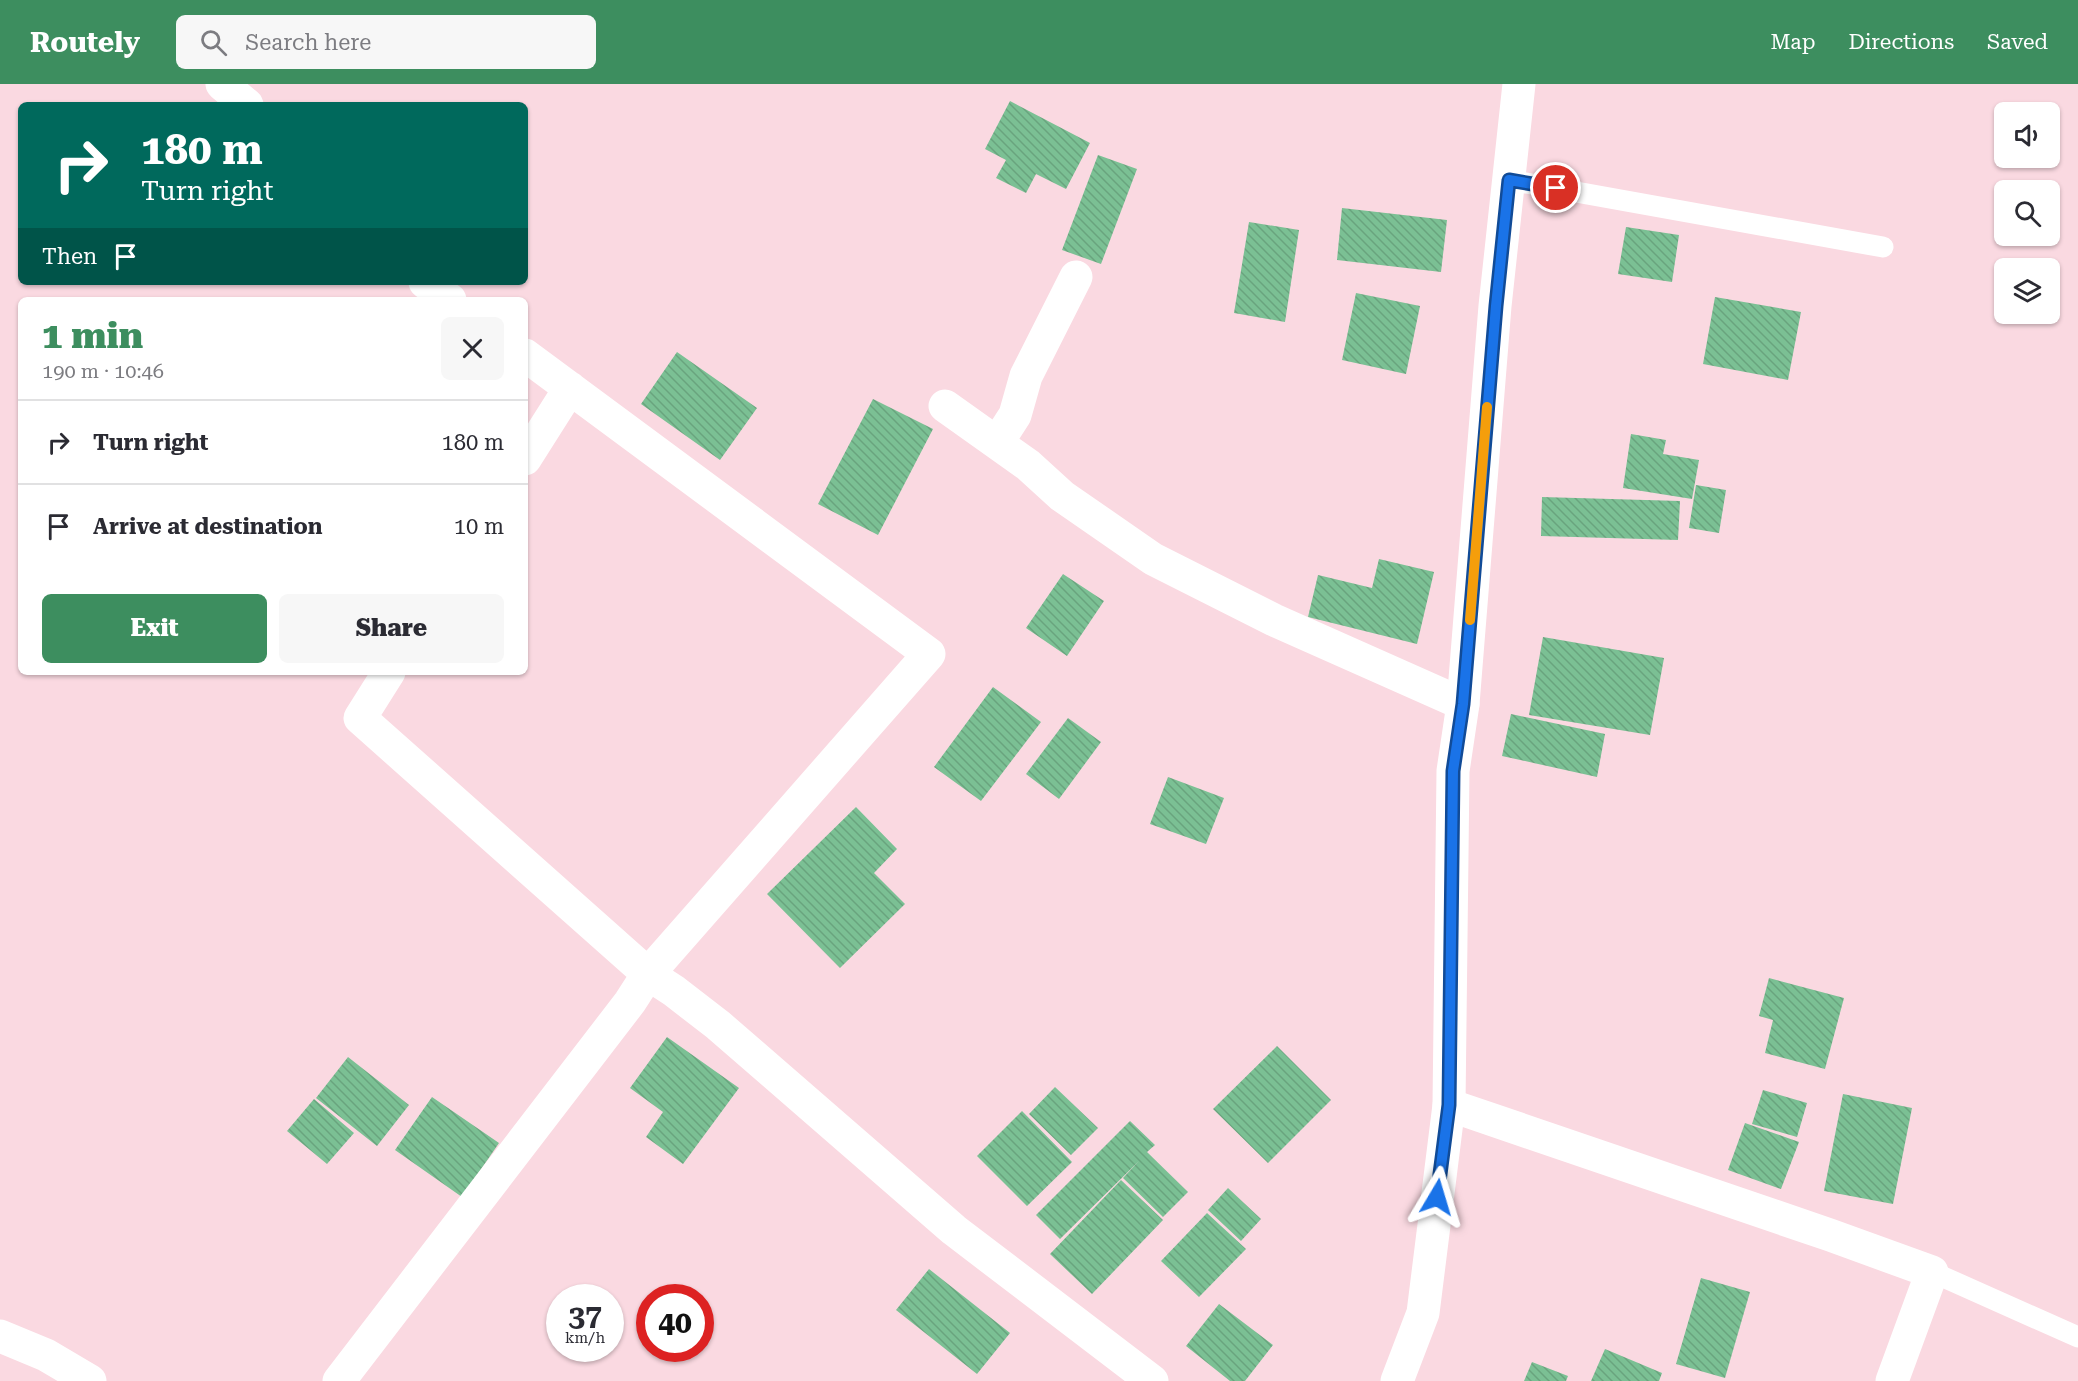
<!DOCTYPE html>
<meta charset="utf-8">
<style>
body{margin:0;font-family:"Roboto Serif",serif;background:#f7f7f7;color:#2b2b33;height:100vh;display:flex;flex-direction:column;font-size:22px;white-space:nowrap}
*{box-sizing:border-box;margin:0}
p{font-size:20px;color:#7c7c81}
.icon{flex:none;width:33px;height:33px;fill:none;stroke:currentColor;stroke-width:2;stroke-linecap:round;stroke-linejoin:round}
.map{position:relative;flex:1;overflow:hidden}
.drawer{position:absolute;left:18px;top:213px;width:510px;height:378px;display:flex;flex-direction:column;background:#fff;border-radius:9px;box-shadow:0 2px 4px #0004}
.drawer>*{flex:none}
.hud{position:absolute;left:18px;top:18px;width:510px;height:183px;border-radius:9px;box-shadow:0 2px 4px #0004;background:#00695c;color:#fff;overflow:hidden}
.fabs{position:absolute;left:1994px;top:18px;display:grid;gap:12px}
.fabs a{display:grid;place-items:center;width:66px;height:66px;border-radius:9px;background:#fff;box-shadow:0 2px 4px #0004;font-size:30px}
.speed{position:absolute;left:546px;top:1200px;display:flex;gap:12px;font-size:30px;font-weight:700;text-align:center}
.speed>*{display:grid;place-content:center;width:78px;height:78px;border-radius:50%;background:#fff;box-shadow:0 2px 4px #0004;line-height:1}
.speed small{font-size:15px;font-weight:400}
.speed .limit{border:9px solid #d22;background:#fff;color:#111}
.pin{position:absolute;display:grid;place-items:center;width:51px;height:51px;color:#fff;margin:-26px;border:3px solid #fff;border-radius:50%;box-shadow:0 2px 6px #0007}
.me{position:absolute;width:66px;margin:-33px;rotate:7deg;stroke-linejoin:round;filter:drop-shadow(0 0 4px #0008)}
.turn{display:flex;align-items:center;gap:21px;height:126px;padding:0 24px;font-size:27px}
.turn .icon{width:78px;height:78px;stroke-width:2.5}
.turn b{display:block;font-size:42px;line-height:51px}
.then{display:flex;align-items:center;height:57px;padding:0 24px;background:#0003;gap:12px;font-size:22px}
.round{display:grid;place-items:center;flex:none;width:63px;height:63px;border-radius:9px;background:#f7f7f7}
.head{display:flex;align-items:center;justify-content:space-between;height:102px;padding:0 24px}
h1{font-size:36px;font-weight:800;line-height:45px;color:#3d8e5f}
.button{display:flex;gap:12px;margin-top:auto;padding:12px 24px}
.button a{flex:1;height:69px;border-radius:9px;background:#3d8e5f;color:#fff;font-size:24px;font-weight:800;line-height:69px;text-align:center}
.button a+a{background:#f7f7f7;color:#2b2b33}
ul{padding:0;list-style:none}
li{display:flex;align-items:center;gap:18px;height:84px;padding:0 24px;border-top:2px solid #e1e1e2}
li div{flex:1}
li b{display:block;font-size:22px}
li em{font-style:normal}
header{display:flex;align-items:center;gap:36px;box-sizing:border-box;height:84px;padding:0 30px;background:#3d8e5f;color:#fff}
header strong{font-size:28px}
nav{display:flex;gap:33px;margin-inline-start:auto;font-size:21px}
.search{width:420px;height:54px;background:#f7f7f7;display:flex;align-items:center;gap:15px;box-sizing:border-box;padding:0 21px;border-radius:9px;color:#7c7c81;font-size:22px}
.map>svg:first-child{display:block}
.building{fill:url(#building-back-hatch)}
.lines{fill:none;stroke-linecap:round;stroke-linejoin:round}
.lane{stroke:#fff;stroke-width:21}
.street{stroke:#fff;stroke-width:33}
.secondary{stroke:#fff;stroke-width:33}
.route-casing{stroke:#114b97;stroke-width:15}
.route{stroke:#1a73e8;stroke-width:10}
.slow{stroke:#f59e0b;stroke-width:10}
</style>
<header>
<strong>Routely</strong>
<div class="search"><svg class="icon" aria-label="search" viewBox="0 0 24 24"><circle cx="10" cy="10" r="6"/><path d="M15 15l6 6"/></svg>Search here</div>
<nav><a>Map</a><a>Directions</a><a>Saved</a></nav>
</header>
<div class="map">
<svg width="2078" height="1297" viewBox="0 0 2078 1297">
<defs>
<pattern id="building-back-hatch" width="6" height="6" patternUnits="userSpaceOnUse" patternTransform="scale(1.5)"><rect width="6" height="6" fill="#7bc094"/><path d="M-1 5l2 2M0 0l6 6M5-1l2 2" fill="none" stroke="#69a47e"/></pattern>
</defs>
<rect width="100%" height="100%" fill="#fad9e1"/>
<path class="building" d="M1010,17L1090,59L1066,105L1036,90L1026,109L996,94L1006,76L985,65Z
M1098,71L1137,85L1101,180L1062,166Z
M1342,124L1447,136L1441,188L1337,176Z
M1249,138L1299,146L1285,238L1234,229Z
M1626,143L1679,151L1672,198L1618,190Z
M1356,209L1420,222L1406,290L1342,276Z
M1715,213L1801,228L1788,296L1703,280Z
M677,268L757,324L720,376L641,320Z
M873,315L933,345L878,451L818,420Z
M1631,350L1666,356L1663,370L1699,376L1692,415L1623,404Z
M1696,401L1726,406L1719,449L1689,444Z
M1542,413L1680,417L1678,456L1541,452Z
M1379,475L1434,488L1417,560L1308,533L1318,491L1372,504Z
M1063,490L1104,517L1067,572L1026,544Z
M1543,553L1664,574L1650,651L1529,631Z
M993,603L1041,638L981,717L934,683Z
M1511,630L1605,650L1597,693L1502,672Z
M1068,634L1101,658L1059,715L1026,690Z
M1168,693L1224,714L1206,760L1150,740Z
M856,723L897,765L874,789L905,820L840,884L767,810Z
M1769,894L1844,914L1825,985L1765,969L1773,936L1759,932Z
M667,953L739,1004L683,1080L646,1053L663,1028L630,1004Z
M1277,962L1331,1016L1268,1079L1213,1025Z
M348,973L409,1021L377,1062L316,1014Z
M1055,1003L1098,1044L1071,1071L1029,1030Z
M1763,1006L1807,1019L1797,1053L1752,1040Z
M1843,1010L1912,1024L1893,1120L1824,1107Z
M432,1013L499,1059L462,1113L395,1066Z
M314,1015L354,1049L327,1080L287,1047Z
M1022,1027L1072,1078L1027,1122L977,1072Z
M1130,1037L1155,1061L1147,1068L1188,1108L1163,1133L1123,1094L1139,1077L1060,1155L1036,1131Z
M1745,1039L1799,1058L1781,1105L1728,1086Z
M1121,1096L1163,1136L1092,1210L1050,1170Z
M1228,1104L1261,1135L1241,1157L1208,1126Z
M1207,1129L1246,1165L1199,1213L1161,1177Z
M929,1185L1010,1249L977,1290L896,1226Z
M1701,1194L1750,1208L1725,1294L1676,1280Z
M1219,1220L1273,1261L1245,1297H1230L1186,1262Z
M1605,1265L1662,1289L1659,1297H1591Z
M1532,1278L1568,1292L1566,1297H1524Z"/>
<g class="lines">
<path class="lane" d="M1509,96L1883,163
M1932,1188L2078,1253"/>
<path class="street" d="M222,0L247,21
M1076,193L1026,292L1015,331L997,359L1028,381L1062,412L1153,475L1274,536L1463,620
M425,198L450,216
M945,322L997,359
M525,375L570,304
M389,588L360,634L648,890L674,907L718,941L954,1146L1152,1297
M1449,1021L1830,1151L1932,1188L1892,1297
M0,1252L46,1271L90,1297
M339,1297L630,918L648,890L929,570L525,271"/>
<path class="secondary" d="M1397,1297L1423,1229L1449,1021L1453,687L1463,620L1495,222L1519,0"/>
</g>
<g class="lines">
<g class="route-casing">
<path id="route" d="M1437,1113L1449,1021L1453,687L1463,620L1496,222L1509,96L1556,104"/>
</g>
<use href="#route" class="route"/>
<path class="slow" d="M1470,536L1487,323"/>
</g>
</svg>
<div class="fabs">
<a><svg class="icon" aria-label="sound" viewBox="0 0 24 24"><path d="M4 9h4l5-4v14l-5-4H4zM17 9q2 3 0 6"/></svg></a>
<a><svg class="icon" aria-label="search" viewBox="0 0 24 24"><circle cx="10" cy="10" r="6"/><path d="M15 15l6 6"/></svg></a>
<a><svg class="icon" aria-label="layers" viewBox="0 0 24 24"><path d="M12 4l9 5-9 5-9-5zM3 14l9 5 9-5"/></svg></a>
</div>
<div class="speed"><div>37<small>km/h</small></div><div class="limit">40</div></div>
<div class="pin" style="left:1556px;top:104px;background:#d93025"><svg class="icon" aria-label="arrive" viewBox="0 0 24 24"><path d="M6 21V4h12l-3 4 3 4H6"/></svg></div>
<svg class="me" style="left:1437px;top:1113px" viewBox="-20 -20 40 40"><path d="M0-17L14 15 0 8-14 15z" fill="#1a73e8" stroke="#fff" stroke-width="4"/></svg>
<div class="hud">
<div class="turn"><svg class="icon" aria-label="right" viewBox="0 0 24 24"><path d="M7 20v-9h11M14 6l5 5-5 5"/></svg><div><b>180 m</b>Turn right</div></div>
<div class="then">Then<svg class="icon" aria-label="arrive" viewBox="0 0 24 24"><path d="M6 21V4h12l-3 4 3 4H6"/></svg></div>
</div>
<section class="drawer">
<div class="head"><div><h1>1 min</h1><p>190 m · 10:46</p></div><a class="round"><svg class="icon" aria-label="close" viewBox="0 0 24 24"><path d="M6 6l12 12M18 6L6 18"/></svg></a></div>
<ul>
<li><svg class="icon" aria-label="right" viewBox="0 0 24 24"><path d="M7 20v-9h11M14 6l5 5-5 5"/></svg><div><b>Turn right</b></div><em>180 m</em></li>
<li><svg class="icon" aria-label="arrive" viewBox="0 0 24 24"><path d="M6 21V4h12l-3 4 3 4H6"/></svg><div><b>Arrive at destination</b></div><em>10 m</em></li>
</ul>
<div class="button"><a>Exit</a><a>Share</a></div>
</section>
</div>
